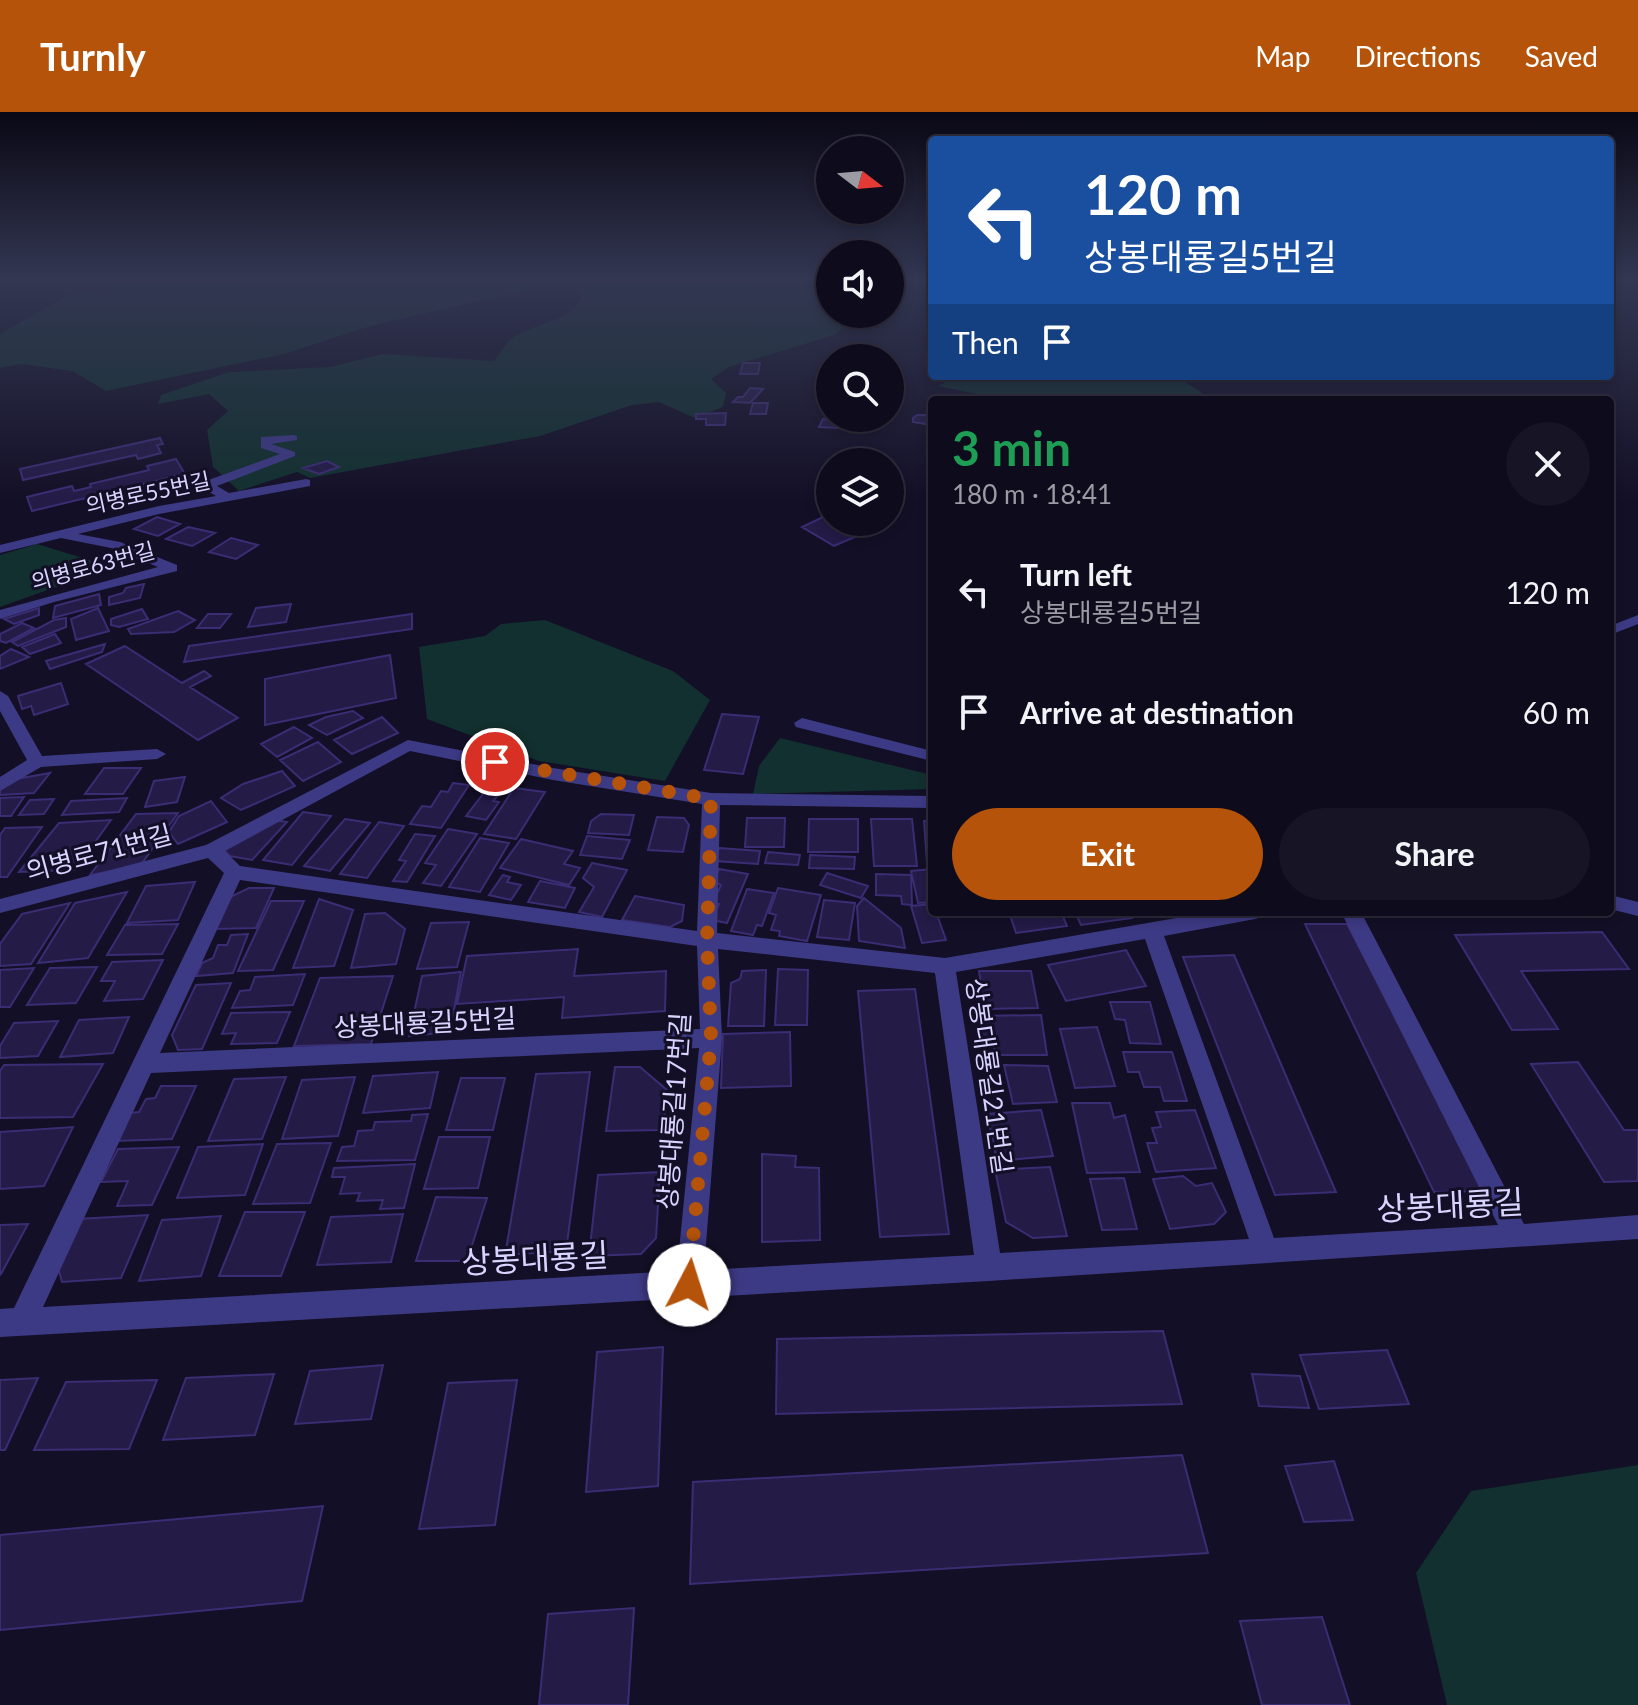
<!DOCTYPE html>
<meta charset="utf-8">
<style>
body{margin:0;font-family:Lato,"Noto Sans KR",sans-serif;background:#171425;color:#f1f3f6;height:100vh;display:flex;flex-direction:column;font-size:30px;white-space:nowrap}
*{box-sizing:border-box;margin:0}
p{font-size:26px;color:#9b9ba3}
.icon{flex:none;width:44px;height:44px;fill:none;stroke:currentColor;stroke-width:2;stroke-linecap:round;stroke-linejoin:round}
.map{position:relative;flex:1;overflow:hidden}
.details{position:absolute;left:928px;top:284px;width:686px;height:520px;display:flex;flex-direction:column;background:#0e0b1c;border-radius:8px;box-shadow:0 4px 12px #0003,0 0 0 2px #2e2b3b}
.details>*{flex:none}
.guide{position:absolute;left:928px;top:24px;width:686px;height:244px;border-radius:8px;box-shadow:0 4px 12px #0003,0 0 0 2px #2e2b3b;background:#1a4fa0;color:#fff;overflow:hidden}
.needle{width:52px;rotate:106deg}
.fabs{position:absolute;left:816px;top:24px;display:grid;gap:16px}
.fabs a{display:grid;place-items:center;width:88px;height:88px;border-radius:50%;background:#0e0b1c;box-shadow:0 4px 12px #0003,0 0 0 2px #2e2b3b;font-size:40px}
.pin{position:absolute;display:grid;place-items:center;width:68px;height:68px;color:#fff;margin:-34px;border:4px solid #fff;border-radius:50%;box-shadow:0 2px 8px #0007}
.me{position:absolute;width:88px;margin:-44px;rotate:5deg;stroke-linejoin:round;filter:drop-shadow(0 0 6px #0008)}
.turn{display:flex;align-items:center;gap:28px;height:168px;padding:0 24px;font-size:36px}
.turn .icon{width:104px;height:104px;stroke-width:2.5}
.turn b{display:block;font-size:56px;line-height:68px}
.then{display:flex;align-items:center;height:76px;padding:0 24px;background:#0003;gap:16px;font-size:30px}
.round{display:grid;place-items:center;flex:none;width:84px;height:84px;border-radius:42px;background:#171425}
.overview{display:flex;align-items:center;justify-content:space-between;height:136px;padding:0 24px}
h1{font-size:48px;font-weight:700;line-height:60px;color:#1e9e55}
.cta{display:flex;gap:16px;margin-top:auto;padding:16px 24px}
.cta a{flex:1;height:92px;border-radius:48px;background:#b45309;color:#fff;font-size:32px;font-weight:700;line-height:92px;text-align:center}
.cta a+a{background:#171425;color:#f1f3f6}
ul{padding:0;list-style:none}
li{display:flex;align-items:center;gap:24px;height:120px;padding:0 24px}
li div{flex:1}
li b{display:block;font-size:30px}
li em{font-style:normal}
header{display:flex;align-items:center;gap:48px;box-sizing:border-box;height:112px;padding:0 40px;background:#b45309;color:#fff}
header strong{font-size:38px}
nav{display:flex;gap:44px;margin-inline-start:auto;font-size:28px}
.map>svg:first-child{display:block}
.green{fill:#12302f}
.building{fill:#241b47;stroke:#3b2d73;stroke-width:2}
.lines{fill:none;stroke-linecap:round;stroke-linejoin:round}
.minor{fill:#3d3a85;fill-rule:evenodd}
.route{stroke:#b45309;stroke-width:14;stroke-dasharray:0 25.2}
.labels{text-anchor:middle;stroke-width:6;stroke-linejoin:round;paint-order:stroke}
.far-street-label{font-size:22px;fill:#d9d4ff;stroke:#130f26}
.street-label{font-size:26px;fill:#d9d4ff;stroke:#130f26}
.near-street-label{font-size:32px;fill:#d9d4ff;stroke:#130f26}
</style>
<header>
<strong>Turnly</strong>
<nav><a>Map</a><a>Directions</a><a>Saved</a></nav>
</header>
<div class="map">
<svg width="1638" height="1593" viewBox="0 0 1638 1593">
<rect width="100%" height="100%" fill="#130f26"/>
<path class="green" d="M73,167H250V176L284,175L310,167H637L707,172L799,168L830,185V202H860L834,223L729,255L711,267L726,281L723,295L695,306L659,290L632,293L540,324L310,366L297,360L239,379L213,355L207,318L228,299L209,282L158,292L161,283L229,260L330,255L383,242L494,249C500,242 506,230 514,225C536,210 581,209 583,176L606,168L542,174L370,214L284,242L106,279L72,259L21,252L0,256V222L74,180L111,179Z
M957,264H1176L1201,280L1206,288H1005L938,274Z
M37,432L112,455L0,495V443Z
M545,508L673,559L710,588L665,669L539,649L427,607L419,535L485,524L501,512Z
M780,626L932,663V677L753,682L759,654Z
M1638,1353V1593H1447L1416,1461L1471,1379Z"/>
<path class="building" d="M743,251H760L758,262H740Z
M750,276L763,277L750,291L733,290L738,285H743Z
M753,291H768L766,302H750Z
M726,301L725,313H706V307H696V302Z
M917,303H932V313L913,310V306Z
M823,307L844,309L840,316L819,315Z
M160,326L163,332L157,333L161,341L138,347L136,343L23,368L20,357Z
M176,347L185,362L32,399L27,385L72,374L74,379L91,375L90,372L149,358L147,354Z
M327,349L339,355L319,362L303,356Z
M825,404H830V410H854L869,419L834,434L802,415Z
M157,405L180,412L158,424L134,417Z
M188,415L215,421L192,434L166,427Z
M231,426L258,433L236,447L209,440Z
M144,472L140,486L109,493V485L123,481L126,476Z
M99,482L101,493L53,506L55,494Z
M291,492L286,510L248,515L256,496Z
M39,496V503L14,512L4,507Z
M98,496L109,519L76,528L71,507Z
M142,497L148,507L119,515L111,513V507Z
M178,499L195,508L174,520L131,522L128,517Z
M208,502H231L220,516H197Z
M412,502V517L184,550L189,534Z
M66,506V515L18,534L12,530L54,508Z
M22,511L34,516L6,531L0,529V522Z
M55,522L61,531L30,542L22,535Z
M105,532L102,540L50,557L46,549Z
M125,534L182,571L204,559L211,564L190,575L238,606L198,628L86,552Z
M11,537L29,545L0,557V544Z
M390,543L396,586L265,613V567Z
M61,571L68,592L34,603L31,594L22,597L18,584Z
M353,599L363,606L327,623L309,613L326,605Z
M722,602L759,605L743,662L704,658Z
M382,605L398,621L352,642L334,628Z
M294,615L312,626L277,645L261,632Z
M318,630L341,650L303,669L280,648Z
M104,656H141L123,682H85Z
M282,659L295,674L241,698L221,686L243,672Z
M50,661L34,681L0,683V678L16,667Z
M185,665L177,690L145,695L154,669Z
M453,671L469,673L441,716L410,712L422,694L431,695L441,679L448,680Z
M514,676L545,680L516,727L484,722Z
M486,678L500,681L493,689L499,690L486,708L466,704Z
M24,685L11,704H0V686Z
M127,686L119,700L62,703L71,689Z
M54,687L44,702L19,703L30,688Z
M211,689L227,710L178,732L169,720L179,704Z
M303,700L331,704L292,753L263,748Z
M178,701L140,754L90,763L136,702Z
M601,702L634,703L629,723L588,721L591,709Z
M657,705L684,706L689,713L683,740L648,738Z
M747,706H785L784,735H745Z
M345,707L370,711L330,759L304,754Z
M809,707H858V740H808Z
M871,707H912L917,754H874Z
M111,708L75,758L19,760L59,711Z
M274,708L287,710L252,748L230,744L222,736Z
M924,709H932V751H927Z
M379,710L404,714L367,766L340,762Z
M42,715L7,765H0V723L5,716Z
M448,717L477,722L441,774L423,771L436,753L425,751Z
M415,722L435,724L407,770L393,769L406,749L399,748Z
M587,724L630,728L622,747L580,743Z
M480,726L509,731L480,780L449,775Z
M521,727L573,739L564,752L580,756L569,773L500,756Z
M719,736L760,739L758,752L715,749Z
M768,740L800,743L798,753L765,751Z
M810,743L855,745L854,757L809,756Z
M592,751L627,758L602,805L579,800L594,775L583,766Z
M719,757L748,762L727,811L712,808L719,792L713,791L721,773L713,769Z
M932,757V790L918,791L911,759Z
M827,761L868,774L861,786L820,773Z
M876,762L911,763L912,793L902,792L901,784L876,783Z
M503,763L510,765L507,770L521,773L511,788L489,783Z
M540,769L575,776L565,796L528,790Z
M195,770L178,808L127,811L146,774Z
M249,776H274L256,816L214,817L230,785Z
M778,776L821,783L807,829L779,824L780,819L771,818L776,803L769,801Z
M747,777L774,781L762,814L757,813L753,823L731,819Z
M127,780L88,846L38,851L75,791Z
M635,784L684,793L682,809L670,815L622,808Z
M864,786L901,816L905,836L859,829L857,794Z
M319,787L353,798L334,854L293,856Z
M824,788L855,791L849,828L817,825Z
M271,789H304L273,858L238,859Z
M70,791L31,852L0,854V832L22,802Z
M932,792V800H936L946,828L922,831L911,794Z
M1009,800H1061L1067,814L1016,821Z
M1075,800H1129L1132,806L1081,813Z
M385,801L405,817L396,852L351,856L365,802Z
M469,810L457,855L417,857L431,811Z
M178,812L162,842L107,843L125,813Z
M1305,812H1347L1486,1079L1434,1080Z
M1602,820L1629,857L1521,859L1558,917L1512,918L1455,823Z
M248,822L233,861L196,864L202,851L213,846L218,833H227L231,823Z
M578,837L574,864L666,859L665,899L562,906L564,885L457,892L467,844Z
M1126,838L1146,874L1066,889L1048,853Z
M1234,843L1336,1080L1275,1083L1183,845Z
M163,848L143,887L104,889L115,869H101L112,850Z
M97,855L76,891L27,893L50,856Z
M34,856L10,895H0V858Z
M778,857L808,858L807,913H775Z
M766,858L764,914H728L731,871L740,867L742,859Z
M979,859H1031L1038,896L984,897Z
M461,860L450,920L409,924L422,864Z
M305,862L293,893L232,896L240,879L250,878L255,865Z
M393,864L371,932L294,934L320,866Z
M231,871L202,937L178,938L172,923L196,873Z
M915,877L949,1122L880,1125L858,879Z
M1110,890H1150L1161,932L1130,931L1125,908L1115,907Z
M290,900L277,931L231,932L236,921L222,922L231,901Z
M1041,903L1047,943H995L993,927H979V904Z
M129,905L113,941L60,945L79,908Z
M58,909L38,944L0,946V934L14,911Z
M1097,915L1115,974L1075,976L1060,917Z
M790,920L791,974L721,976L723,922Z
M1123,940H1172L1187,989H1164L1160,975H1144L1139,960H1128Z
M1578,950L1624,1018H1638V1069L1604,1070L1531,952Z
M103,952L73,1005L0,1006V959L4,953Z
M1004,953L1048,954L1057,990L1013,992Z
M615,955H640L667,978L663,1018L606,1019Z
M438,960L430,996L363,1001L373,964Z
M590,960L566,1139L505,1143L536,962Z
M286,965L262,1027L208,1029L234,967Z
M355,965L338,1024L282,1027L302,968Z
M461,966H505L493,1018H446Z
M161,974H196L172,1027L115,1029L129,1001L139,1000L146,987L155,986Z
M1072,991H1110L1114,1006L1125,1003L1140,1060L1087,1061Z
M1041,998L1053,1044L997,1049L987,1002Z
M1195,998L1216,1056L1156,1060L1147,1031H1157L1152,1016L1161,1015L1156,1000Z
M428,1002L415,1048L337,1049L342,1035L354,1034L358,1019L373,1018L375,1010L411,1009L412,1003Z
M73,1015L44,1074L0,1077V1020Z
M439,1025H490L478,1076L424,1077Z
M331,1031L310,1091L253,1092L277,1032Z
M263,1032L245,1083L177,1086L198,1035Z
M179,1035L152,1093L117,1094L128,1069L101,1070L118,1037Z
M762,1042L796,1044L795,1055L819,1056L820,1128L762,1130Z
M415,1052L404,1096L380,1097L383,1088L357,1089L360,1081L340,1082L345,1065H332L334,1056Z
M1050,1055L1067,1124L1033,1126L1006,1110L995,1058Z
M660,1060L656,1126L641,1142L589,1144L598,1063Z
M1183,1064L1196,1074L1212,1071L1226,1100L1214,1112L1170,1117L1153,1067Z
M1124,1066L1137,1117L1102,1118L1090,1067Z
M436,1085L487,1086L467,1149H416Z
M245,1100H305L281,1164H219Z
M403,1102L391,1150L317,1153L331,1105Z
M148,1103L121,1166L62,1170L57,1152L77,1107Z
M221,1104L201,1164L139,1169L162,1108Z
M28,1112L1,1162L0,1163V1113Z
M1163,1219L1182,1292L776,1302L777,1227Z
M663,1235L658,1374L586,1380L597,1240Z
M1387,1238L1409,1292L1319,1297L1300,1243Z
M383,1253L371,1307L295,1312L310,1259Z
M274,1262L255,1323L163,1328L186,1266Z
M1252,1262L1300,1264L1309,1296L1259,1294Z
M38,1266L5,1338H0V1268Z
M157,1268L129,1337L34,1338L66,1270Z
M517,1268L495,1413L419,1417L448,1271Z
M1182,1343L1208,1441L690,1472L693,1370Z
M1334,1349L1353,1408L1304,1410L1285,1354Z
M323,1394L302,1489L0,1518V1423Z
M634,1496L628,1593H539L548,1502Z
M1322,1505L1350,1593H1262L1240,1509Z"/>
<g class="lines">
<path class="minor" d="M293,323L297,324V328L271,332L295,340V344L217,374L229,381L306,367L310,368V374L159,402L78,422L120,430L177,453V459L54,490L0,507V498L158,455L111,436L61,426L0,441V433L159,394L216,384L203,376V370L280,342L261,336V325Z
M1638,503V512L1610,523V514Z
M0,579L8,584L42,644L157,637L166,642L157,647L41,655L0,679V665L27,648L0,599Z
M802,606L932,639V649L796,615L794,611Z
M408,628L553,656L711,681L932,684V696L720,693L717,821L945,846L1211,800H1265L1262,805L1255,807L1164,824L1274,1126L1498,1113L1341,800H1361L1524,1112L1638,1103V1127L989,1169L0,1225V1197L14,1196L224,761L208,746L0,801V787L206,733ZM410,639L553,668L702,692L697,819L240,754L225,739ZM240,768L697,834L700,917L160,941ZM1145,827L1249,1127L1000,1141L956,860ZM718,837L935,861L974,1143L704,1158L722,926ZM699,936L677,1159L43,1195L151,961Z
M1610,783L1638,790V804L1610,797Z"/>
</g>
<linearGradient id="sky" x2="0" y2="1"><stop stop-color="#0a0815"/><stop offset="0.43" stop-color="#333752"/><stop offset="1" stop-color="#333752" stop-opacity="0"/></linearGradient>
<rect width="1638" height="390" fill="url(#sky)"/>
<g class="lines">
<path class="route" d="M495,650L711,687L707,828L711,926L689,1173"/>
</g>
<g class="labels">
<g class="far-street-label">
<text transform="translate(148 381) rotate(-12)" y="8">의병로55번길</text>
<text transform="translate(93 454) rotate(-15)" y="8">의병로63번길</text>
</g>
<g class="street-label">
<text transform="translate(99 741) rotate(-15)" y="9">의병로71번길</text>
<text transform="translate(425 911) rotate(-3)" y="9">상봉대룡길5번길</text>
<text transform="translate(989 964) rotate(82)" y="9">상봉대룡길21번길</text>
<text transform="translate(674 999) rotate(-86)" y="9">상봉대룡길17번길</text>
</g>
<g class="near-street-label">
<text transform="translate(1450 1094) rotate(-3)" y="11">상봉대룡길</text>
<text transform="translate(535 1147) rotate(-3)" y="11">상봉대룡길</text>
</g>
</g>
</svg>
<div class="fabs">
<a><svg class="needle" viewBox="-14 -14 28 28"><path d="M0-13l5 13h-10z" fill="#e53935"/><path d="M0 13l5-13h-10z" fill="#9b9ba3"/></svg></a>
<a><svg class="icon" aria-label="sound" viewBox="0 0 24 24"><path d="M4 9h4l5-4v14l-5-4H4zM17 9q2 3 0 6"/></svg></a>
<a><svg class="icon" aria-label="search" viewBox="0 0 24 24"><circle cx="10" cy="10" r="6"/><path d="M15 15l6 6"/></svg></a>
<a><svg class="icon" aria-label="layers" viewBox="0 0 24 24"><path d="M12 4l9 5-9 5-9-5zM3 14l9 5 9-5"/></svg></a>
</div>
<div class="pin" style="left:495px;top:650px;background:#d93025"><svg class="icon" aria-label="arrive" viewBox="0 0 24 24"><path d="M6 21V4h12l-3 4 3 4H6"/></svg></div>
<svg class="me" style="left:689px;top:1173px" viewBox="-20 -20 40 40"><circle r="19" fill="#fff"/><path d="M0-13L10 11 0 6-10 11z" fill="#b45309"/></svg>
<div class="guide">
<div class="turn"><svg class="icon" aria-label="left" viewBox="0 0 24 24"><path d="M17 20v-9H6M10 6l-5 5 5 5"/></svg><div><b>120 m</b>상봉대룡길5번길</div></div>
<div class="then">Then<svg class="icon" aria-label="arrive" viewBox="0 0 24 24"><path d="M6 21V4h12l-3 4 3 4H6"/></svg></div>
</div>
<section class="details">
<div class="overview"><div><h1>3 min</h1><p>180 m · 18:41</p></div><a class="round"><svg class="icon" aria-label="close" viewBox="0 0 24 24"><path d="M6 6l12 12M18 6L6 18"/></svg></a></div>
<ul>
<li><svg class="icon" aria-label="left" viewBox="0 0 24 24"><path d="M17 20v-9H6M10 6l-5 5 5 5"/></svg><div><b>Turn left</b><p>상봉대룡길5번길</p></div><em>120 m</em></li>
<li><svg class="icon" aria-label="arrive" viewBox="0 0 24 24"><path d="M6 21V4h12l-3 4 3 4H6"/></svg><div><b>Arrive at destination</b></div><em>60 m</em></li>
</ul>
<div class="cta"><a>Exit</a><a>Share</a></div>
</section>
</div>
